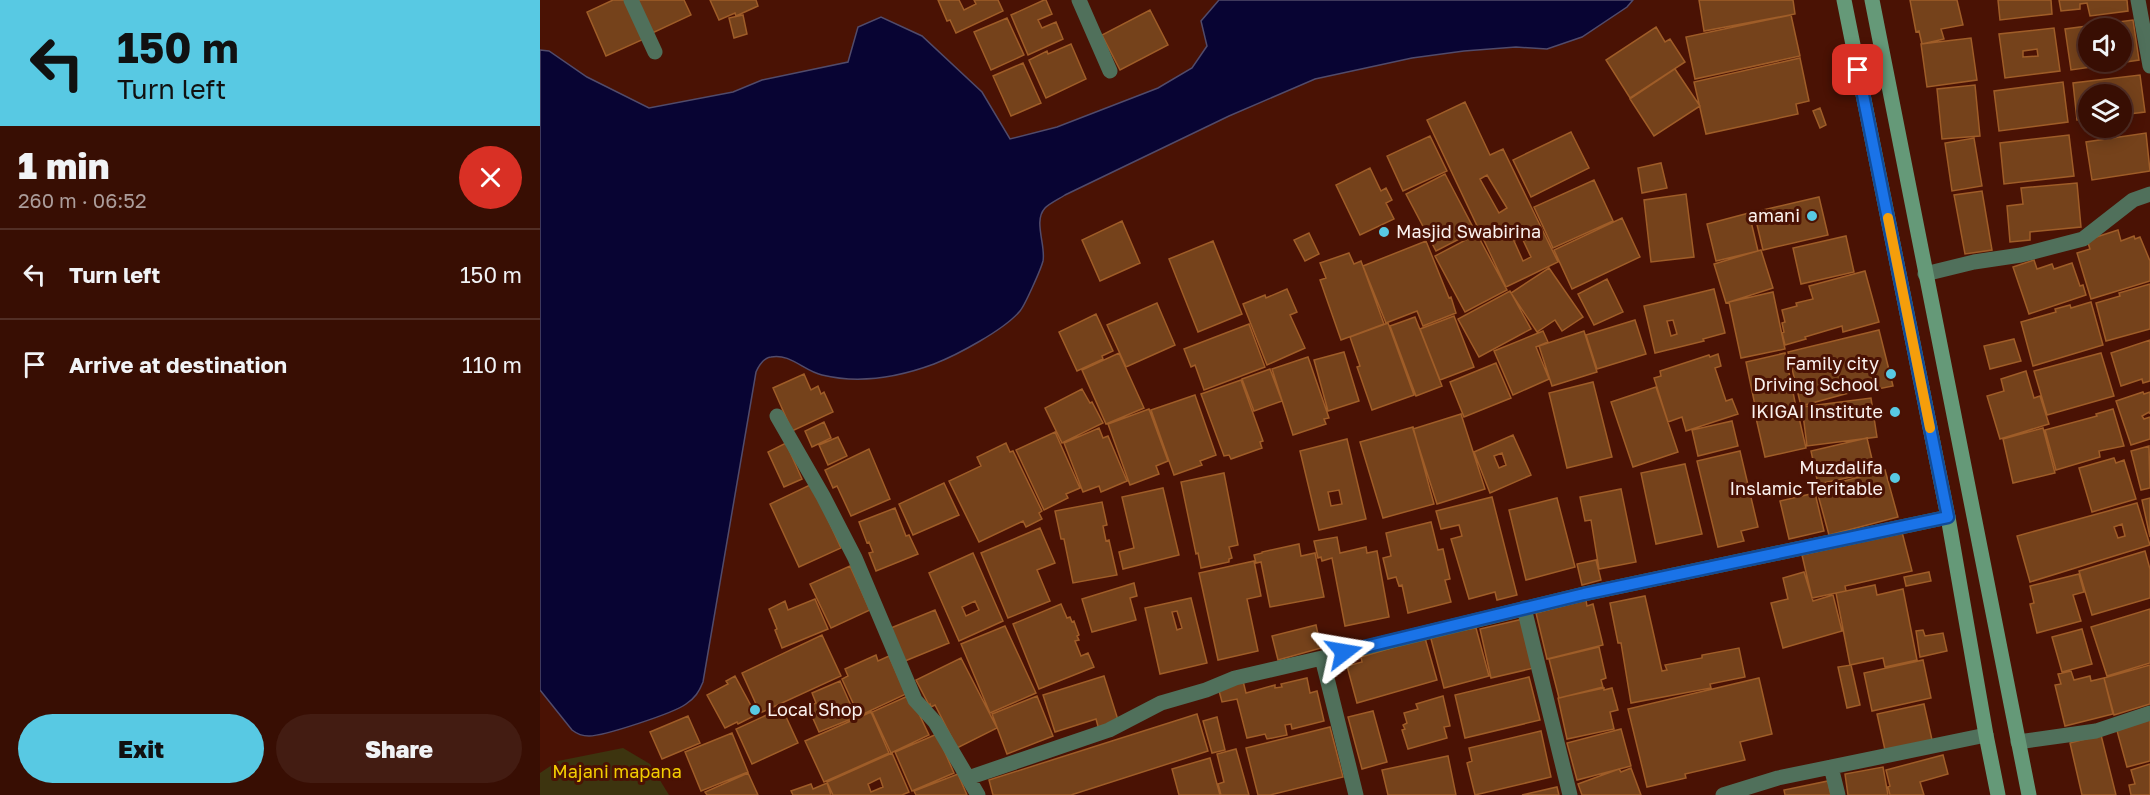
<!DOCTYPE html>
<meta charset="utf-8">
<style>
body{margin:0;font-family:"Golos Text",sans-serif;background:#431c12;color:#f1f3f6;height:100vh;display:flex;flex-direction:column;font-size:22px;white-space:nowrap}
*{box-sizing:border-box;margin:0}
p{font-size:20px;color:#ab9c9a}
.icon{flex:none;width:33px;height:33px;fill:none;stroke:currentColor;stroke-width:2;stroke-linecap:round;stroke-linejoin:round}
.map{position:relative;flex:1;overflow:hidden}
.side{display:flex;flex-direction:column;background:#380e03;width:540px}
.side>*{flex:none}
.top-card{background:#58c9e3;color:#111;overflow:hidden}
.buttons{position:absolute;left:1538px;top:18px;display:grid;gap:12px}
.buttons a{display:grid;place-items:center;width:54px;height:54px;border-radius:50%;background:#380e03;box-shadow:0 3px 15px #0003,0 0 0 2px #522e25;font-size:30px}
.pin{position:absolute;display:grid;place-items:center;width:51px;height:51px;color:#fff;margin:-26px;border-radius:12px;box-shadow:0 3px 9px #0006}
.me{position:absolute;width:66px;margin:-33px;rotate:76deg;stroke-linejoin:round;filter:drop-shadow(0 0 4px #0008)}
.turn{display:flex;align-items:center;gap:21px;height:126px;padding:0 18px;font-size:27px}
.turn .icon{width:78px;height:78px;stroke-width:2.5}
.turn b{display:block;font-size:42px;line-height:51px}
.round{display:grid;place-items:center;flex:none;width:63px;height:63px;border-radius:32px;background:#431c12}
.headline{display:flex;align-items:center;justify-content:space-between;height:102px;padding:0 18px}
h1{font-size:36px;font-weight:800;line-height:45px}
.button{display:flex;gap:12px;margin-top:auto;padding:12px 18px}
.button a{flex:1;height:69px;border-radius:36px;background:#58c9e3;color:#111;font-size:24px;font-weight:800;line-height:69px;text-align:center}
.button a+a{background:#431c12;color:#f1f3f6}
ul{padding:0;list-style:none}
li{display:flex;align-items:center;gap:18px;height:90px;padding:0 18px;border-top:2px solid #522e25}
li div{flex:1}
li b{display:block;font-size:22px}
li em{font-style:normal}
main{display:flex;flex:1;min-height:0}
.map>svg:first-child{display:block}
.green{fill:#3d340f}
.water{fill:#080433;stroke:#514b6b;stroke-width:1.5}
.building{fill:#75421b;stroke:#9f5d28;stroke-width:1.5;fill-rule:evenodd}
.lines{fill:none;stroke-linecap:round;stroke-linejoin:round}
.minor{stroke:#50705b;stroke-width:15}
.secondary{stroke:#659978;stroke-width:15}
.route-casing{stroke:#114b97;stroke-width:15}
.route{stroke:#1a73e8;stroke-width:10}
.slow{stroke:#f59e0b;stroke-width:10}
.poi-dot{fill:#58c9e3;stroke:#4a1204;stroke-width:2}
.labels{text-anchor:middle;stroke-width:6;stroke-linejoin:round;paint-order:stroke}
.poi-label{font-size:18px;fill:#fbf1ee;stroke:#4a1204;text-anchor:end}
.park-label{font-size:18px;fill:#f3cd02;stroke:#4a1204}
</style>
<main>
<section class="side">
<div class="top-card">
<div class="turn"><svg class="icon" aria-label="left" viewBox="0 0 24 24"><path d="M17 20v-9H6M10 6l-5 5 5 5"/></svg><div><b>150 m</b>Turn left</div></div>
</div>
<div class="headline"><div><h1>1 min</h1><p>260 m · 06:52</p></div><a class="round" style="background:#d93025;color:#fff"><svg class="icon" aria-label="close" viewBox="0 0 24 24"><path d="M6 6l12 12M18 6L6 18"/></svg></a></div>
<ul>
<li><svg class="icon" aria-label="left" viewBox="0 0 24 24"><path d="M17 20v-9H6M10 6l-5 5 5 5"/></svg><div><b>Turn left</b></div><em>150 m</em></li>
<li><svg class="icon" aria-label="arrive" viewBox="0 0 24 24"><path d="M6 21V4h12l-3 4 3 4H6"/></svg><div><b>Arrive at destination</b></div><em>110 m</em></li>
</ul>
<div class="button"><a>Exit</a><a>Share</a></div>
</section>
<div class="map">
<svg width="1610" height="795" viewBox="0 0 1610 795">
<rect width="100%" height="100%" fill="#4a1204"/>
<path class="green" d="M83,748L110,764L129,795H0V773L18,761Z"/>
<path class="water" d="M679,0H1093L1087,7L1042,37L1007,49L976,47L924,51L872,58L775,79L689,116L525,195C519,199 510,203 505,208C493,221 506,245 503,261C501,269 485,305 480,311C464,330 417,355 394,364C359,377 319,384 282,375C264,371 250,353 231,357C223,358 219,365 216,372L163,682C159,692 155,698 146,704C134,713 64,736 49,736C41,736 37,734 32,730L0,690V50L9,51L47,77L109,108L193,92L222,80L308,62L318,27L341,17L382,36L442,92L470,139L517,127L618,88L652,68L667,46L661,21Z"/>
<path class="building" d="M73,0H86L104,39L66,56L47,12Z
M92,0H144L151,15L108,35Z
M170,0H216L218,6L196,16L195,13L179,20Z
M398,0H419L424,10L436,4L434,0H458L463,11L416,33L410,20L407,21Z
M504,0H506L512,14L498,20L502,28L516,22L523,39L488,55L471,15Z
M1159,0H1253L1255,14L1164,31Z
M1370,0H1417L1423,25L1401,29L1404,39L1382,44L1379,31L1376,32Z
M1458,0H1511L1512,14L1460,20Z
M1519,0H1587L1588,11L1550,16L1547,3L1540,4V9L1521,11Z
M610,10L628,45L580,70L562,35Z
M203,15L207,34L194,38L189,18Z
M1251,15L1260,56L1155,79L1146,37Z
M467,18L484,55L451,70L434,32Z
M1593,20L1599,60L1531,70L1525,29ZM1548,28H1581V62H1548Z
M1116,27L1125,42L1130,39L1145,62L1090,98L1066,60Z
M1514,28L1520,71L1465,78L1459,34ZM1497,49L1498,56L1483,57V51Z
M1431,38L1437,80L1387,87L1381,44Z
M531,44L546,79L506,98L489,60L507,51L508,54Z
M1260,58L1269,101L1256,104L1258,114L1166,134L1154,82Z
M483,63L501,103L471,116L453,76Z
M1135,69L1160,106L1114,136L1090,99Z
M1600,75L1605,112L1581,115V94H1548V119L1537,120L1533,83Z
M1523,82L1528,122L1459,131L1454,91Z
M1435,85L1440,136L1402,139L1397,89Z
M925,102L950,155L963,149L1018,262L966,287L887,120ZM947,175L967,208L959,213L940,179ZM982,238L991,257L983,261L974,241Z
M1280,108L1286,125L1280,128L1273,111Z
M1031,132L1049,168L991,197L973,160Z
M1606,133L1610,171L1552,180L1546,142Z
M1529,135L1534,176L1464,184L1460,143Z
M890,136L907,171L863,191L847,156Z
M1434,138L1442,186L1412,191L1405,143Z
M1121,163L1127,188L1102,193L1098,168Z
M830,168L841,191L846,188L852,200L846,203L854,219L820,235L796,185Z
M905,174L935,231L896,251L866,194Z
M1054,180L1073,221L1013,248L994,207Z
M1537,183L1541,227L1490,232V240L1470,242L1467,206L1483,204L1481,188Z
M1442,191L1452,250L1425,254L1414,195Z
M1146,194L1154,257L1111,262L1104,200Z
M1279,197L1288,235L1223,250L1214,212Z
M1209,213L1218,251L1176,261L1167,224Z
M1082,218L1100,257L1032,289L1014,250Z
M582,221L600,263L560,281L542,240Z
M1578,230L1581,241L1594,236L1595,239L1600,237L1610,261V281L1551,299L1537,253L1550,249L1547,240Z
M769,233L779,254L765,261L754,240Z
M937,234L967,290L925,312L895,256Z
M1306,236L1314,272L1261,284L1253,248Z
M673,241L702,314L658,332L629,259Z
M886,241L909,298L911,297L916,313L883,326L877,311L846,323L823,266Z
M1221,250L1233,288L1186,303L1174,264Z
M809,253L814,264L821,261L844,324L801,340L780,280L786,278L780,263Z
M1494,260L1497,269L1512,264L1514,269L1532,263L1540,286L1543,285L1546,295L1489,314L1473,267Z
M1009,268L1043,317L1022,331L1015,320L997,332L971,293Z
M1325,271L1339,322L1303,332L1302,326L1265,337L1266,339L1245,345L1242,333L1244,332L1242,323L1245,322L1242,310L1257,306L1256,303L1273,299L1269,286Z
M1067,279L1083,312L1054,325L1038,294Z
M1610,284V329L1566,341L1556,303L1580,296L1579,293Z
M747,289L757,312L750,315L765,348L727,365L703,304L725,295L726,298Z
M1174,289L1185,333L1163,339L1164,341L1115,353L1104,306ZM1133,320L1137,334L1131,336L1127,321Z
M970,291L991,329L939,357L918,319Z
M1233,292L1245,349L1201,358L1189,302Z
M1551,302L1563,345L1493,366L1481,322L1516,312L1515,309L1530,305L1531,308Z
M617,303L635,345L586,367L567,325Z
M556,314L573,351L562,356L563,359L537,371L519,332Z
M914,316L934,367L900,380L880,329Z
M875,317L902,386L876,396L850,326Z
M1095,320L1106,354L1057,369L1046,335Z
M848,323L874,395L832,410L817,367L820,366L810,337Z
M709,324L725,367L664,390L655,365L651,367L644,349Z
M1339,330L1353,386L1328,391L1327,388L1261,406L1248,352Z
M1003,331L1008,342L996,347L1009,379L973,395L954,351Z
M1044,331L1057,372L1012,386L999,346Z
M1474,339L1481,361L1450,369L1444,346Z
M1610,340V381L1603,383L1602,379L1581,386L1571,353Z
M804,352L819,401L788,411L774,360Z
M579,353L604,408L566,424L542,370Z
M1245,353L1256,407L1217,415L1206,362Z
M1561,353L1574,396L1507,415L1494,371Z
M1178,354L1181,366L1175,368L1186,401L1192,399L1198,414L1146,431L1142,417L1128,422L1114,378L1121,376L1120,371L1169,355L1170,357Z
M768,357L789,418L784,419L786,424L753,435L732,369Z
M956,363L971,398L924,417L910,382Z
M730,369L742,401L714,411L702,379Z
M1486,371L1494,398L1500,396L1509,424L1460,439L1447,396L1464,391L1461,379Z
M264,374L271,390L278,386L281,394L284,392L293,412L252,431L233,388Z
M701,380L723,441L720,442L722,448L691,459L689,455L684,456L661,394Z
M1053,382L1072,457L1027,468L1009,393Z
M1116,387L1138,452L1093,467L1071,402Z
M542,389L550,403L552,402L563,423L522,443L505,408Z
M1603,392L1604,394L1610,392V414L1609,412L1602,416L1604,419L1610,417V439L1591,445L1576,401Z
M655,395L676,455L660,461L662,465L634,475L611,410Z
M1331,398L1337,437L1267,446L1262,407Z
M609,409L628,461L616,466L619,474L590,485L568,424Z
M1257,409L1266,448L1225,457L1216,418Z
M1573,409L1584,446L1559,451L1560,457L1516,470L1505,430L1557,416L1556,414Z
M921,414L945,489L897,504L873,429Z
M1192,421L1198,446L1158,456L1152,430Z
M284,422L291,438L272,447L265,431Z
M873,427L894,504L843,518L820,442Z
M559,428L563,438L568,436L587,481L561,492L559,486L543,492L524,443Z
M1503,428L1515,473L1473,483L1463,439Z
M515,432L540,488L526,494L528,498L504,510L476,450Z
M973,435L991,475L950,493L934,452ZM962,453L966,465L959,468L954,456Z
M298,437L307,456L288,465L279,445Z
M1327,438L1335,472L1278,484L1271,451Z
M807,439L826,519L779,530L760,451ZM799,490L802,504L791,506L788,492Z
M246,443L262,479L244,487L228,452Z
M466,443L470,452L473,451L502,511L499,513L502,519L486,527L483,521L439,542L409,481L441,466L437,457Z
M1609,446L1610,488L1601,490L1591,451Z
M329,449L350,499L311,516L297,486L293,488L285,470Z
M1200,451L1218,527L1201,531L1204,541L1178,547L1157,461Z
M1574,458L1576,463L1584,460L1596,499L1552,512L1539,468Z
M1145,464L1162,534L1116,544L1101,473Z
M1345,470L1358,517L1289,535L1277,491L1294,487L1293,484Z
M684,473L698,545L689,547L692,558L689,559V562L661,568L658,553L656,554L641,482Z
M404,483L419,515L373,535L359,504Z
M272,484L301,548L259,567L230,504Z
M623,488L639,555L583,569L579,552L594,548L582,497Z
M1081,489L1096,562L1059,569L1051,520L1045,521L1040,497Z
M1275,493L1284,531L1249,539L1240,501Z
M952,497L977,595L957,600L955,592L929,599L911,539L922,536L919,525L901,529L896,511Z
M1017,498L1035,567L986,580L969,510Z
M1610,498V537L1602,500Z
M562,502L567,525L563,526L566,541L569,540L577,575L533,583L524,539H521L515,511Z
M1597,503L1610,545L1490,582L1477,536ZM1582,524L1585,536L1578,538L1574,527Z
M355,508L366,536L369,535L378,554L336,571L329,553L333,552L329,542L327,543L319,522Z
M891,522L898,550L903,549L910,579L905,580L911,602L868,613L862,585L859,586L856,577L848,579L843,558L851,556L846,533Z
M500,528L515,563L497,570L510,601L468,618L441,553Z
M1362,532L1372,571L1305,586L1306,591L1272,598L1262,555Z
M797,537L800,553L826,547L827,553L837,551L849,617L805,626L792,558L782,561L781,557L778,558L774,541Z
M759,544L761,556L775,553L784,597L730,607L721,562L716,563L714,555L722,553V552Z
M1605,551L1610,569V598L1552,615L1539,571Z
M433,553L463,621L419,641L389,573ZM435,601L439,610L426,616L422,607Z
M1056,560L1061,580L1042,585L1037,564Z
M714,561L721,596L707,599L718,651L678,660L659,573Z
M310,566L330,610L291,628L270,584Z
M1264,572L1273,601L1293,595L1302,631L1243,648L1231,603L1248,599L1243,578Z
M1389,572L1391,581L1366,586L1364,577Z
M1539,574L1544,592L1533,595L1541,621L1497,633L1490,604L1494,603L1490,586Z
M594,583L597,596L590,598L596,620L552,632L542,599Z
M1335,585L1337,595L1363,589L1377,660L1345,667L1343,658L1310,665L1296,593Z
M1105,596L1122,671L1127,670L1125,665L1162,658V655L1199,648L1205,677L1170,684L1171,688L1091,703L1081,643H1078L1070,603Z
M651,598L667,663L620,674L605,608ZM637,611L642,628L637,630L632,612Z
M275,599L288,629L242,648L235,630L237,629L229,609L245,601L248,610Z
M1046,600L1047,606L1053,604L1063,645L1007,659L996,613Z
M521,604L527,618L530,617L532,622L534,621L539,635L537,636L539,640L535,641L541,656L548,653L554,667L499,689L473,624Z
M1610,609V663L1567,676L1551,627Z
M395,610L409,643L365,661L351,628Z
M983,619L994,668L951,678L940,629Z
M776,625L781,648L738,660L732,636Z
M465,626L496,693L450,713L421,644Z
M936,628L949,676L904,688L890,635Z
M1542,629L1552,664L1522,672L1512,637Z
M1383,630L1385,636L1403,633L1407,651L1380,657L1376,631Z
M282,635L301,676L220,713L202,673Z
M885,638L897,680L817,703L807,666L822,662L821,657Z
M1059,647L1066,678L1061,680L1063,687L1019,698L1009,659Z
M336,655L338,661L349,656L366,694L319,716L302,679L308,676L305,669Z
M421,658L457,728L417,748L395,705L391,707L390,704L389,705L376,680Z
M1383,660L1391,698L1332,711L1324,673Z
M1311,665L1320,705L1307,708L1298,667Z
M1610,665V704L1574,715L1564,678Z
M1531,671L1534,680L1550,676L1551,681L1564,678L1573,714L1525,726L1515,685L1521,684L1518,674Z
M195,676L216,715L198,724L197,722L185,728L167,695L188,684L186,681Z
M564,676L579,723L559,730L556,719L515,732L503,695Z
M989,677L1000,720L925,738L915,695Z
M767,678L770,693L777,691L784,721L752,729L751,724L745,725L747,735L727,739L725,734L707,738L697,699L682,702L678,687L703,681L706,693L735,685V688L742,687L741,684Z
M1219,678L1232,734L1200,742L1205,760L1145,774L1146,778L1107,787L1088,709Z
M300,681L316,717L279,732L268,707L276,703L272,693Z
M1064,688V690L1072,688L1078,710L1070,712L1074,729L1027,739L1018,698Z
M370,695L389,735L351,753L332,712Z
M497,696L513,736L467,754L452,714Z
M903,696L910,726L904,727L907,738L868,749L862,730L865,729L863,725L867,723L864,713L878,709L876,704Z
M1384,704L1392,740L1345,750L1337,714Z
M242,708L258,743L212,764L196,729Z
M833,711L847,762L822,769L808,717Z
M331,712L349,753L284,782L265,741Z
M657,714L668,751L531,795H453L449,780Z
M148,716L160,743L122,759L110,732Z
M677,717L685,750L672,753L663,721Z
M1610,718V761L1587,767L1576,727Z
M790,727L803,777L730,795H718L706,748Z
M1081,729L1091,766L1037,780L1027,743Z
M1001,731L1011,777L935,795L927,763L932,761L929,748Z
M192,733L208,772L161,791L145,752Z
M397,734L414,773L372,791L355,752Z
M1561,735L1576,795H1542L1530,743Z
M696,749L709,795H681L678,784L684,782L677,754Z
M352,753L369,792L362,795H293L287,782ZM340,778L343,787L331,792L328,784Z
M1403,755L1408,774L1380,782L1384,795H1350L1348,787L1350,786L1346,770Z
M908,756L916,795H848L842,770Z
M670,758L680,795H639L632,769Z
M1610,764V795H1591L1589,785L1595,784L1591,770Z
M1343,767L1348,795H1308L1305,774Z
M1091,768L1101,795H1042L1038,784L1079,769L1081,772Z
M208,773L218,795H167L165,792Z
M418,774L427,795H376L374,791Z
M1288,781L1291,795H1245L1244,790Z
M287,783L291,795H253L251,791L271,784L273,789Z
M1017,787L1019,795H982Z"/>
<g class="lines">
<path class="minor" d="M91,0L115,52
M539,0L570,71
M1598,0L1610,66
M1385,274L1434,262L1481,255L1543,239L1593,200L1610,194
M237,416L283,496L315,558L375,700L395,722L438,795
M984,608L1030,795
M1478,742L1556,731L1610,713
M1291,767L1298,795
M428,778L569,730L621,703L666,690L695,678L782,658
M816,795L782,658L1044,594L1408,517
M1183,795L1238,778L1446,735"/>
<path class="secondary" d="M1304,0L1408,517L1446,735L1458,795
M1332,0L1489,795"/>
</g>
<g class="lines">
<g class="route-casing">
<path id="route" d="M804,652L1044,594L1408,517L1318,70"/>
</g>
<use href="#route" class="route"/>
<path class="slow" d="M1348,218L1390,428"/>
</g>
<g class="poi-dot">
<circle cx="1272" cy="216" r="6"/>
<circle cx="844" cy="232" r="6"/>
<circle cx="1351" cy="374" r="6"/>
<circle cx="1355" cy="412" r="6"/>
<circle cx="1355" cy="478" r="6"/>
<circle cx="215" cy="710" r="6"/>
</g>
<g class="labels">
<g class="poi-label">
<text x="1260" y="222">amani</text>
<text x="856" y="238" text-anchor="start">Masjid Swabirina</text>
<text x="1339" y="370">Family city<tspan x="1339" dy="21">Driving School</tspan></text>
<text x="1343" y="418">IKIGAI Institute</text>
<text x="1343" y="474">Muzdalifa<tspan x="1343" dy="21">Inslamic Teritable</tspan></text>
<text x="227" y="716" text-anchor="start">Local Shop</text>
</g>
<g class="park-label">
<text x="77" y="778">Majani mapana</text>
</g>
</g>
</svg>
<div class="buttons">
<a><svg class="icon" aria-label="sound" viewBox="0 0 24 24"><path d="M4 9h4l5-4v14l-5-4H4zM17 9q2 3 0 6"/></svg></a>
<a><svg class="icon" aria-label="layers" viewBox="0 0 24 24"><path d="M12 4l9 5-9 5-9-5zM3 14l9 5 9-5"/></svg></a>
</div>
<div class="pin" style="left:1318px;top:70px;background:#d93025"><svg class="icon" aria-label="arrive" viewBox="0 0 24 24"><path d="M6 21V4h12l-3 4 3 4H6"/></svg></div>
<svg class="me" style="left:804px;top:652px" viewBox="-20 -20 40 40"><path d="M0-17L14 15 0 8-14 15z" fill="#1a73e8" stroke="#fff" stroke-width="4"/></svg>
</div>
</main>
